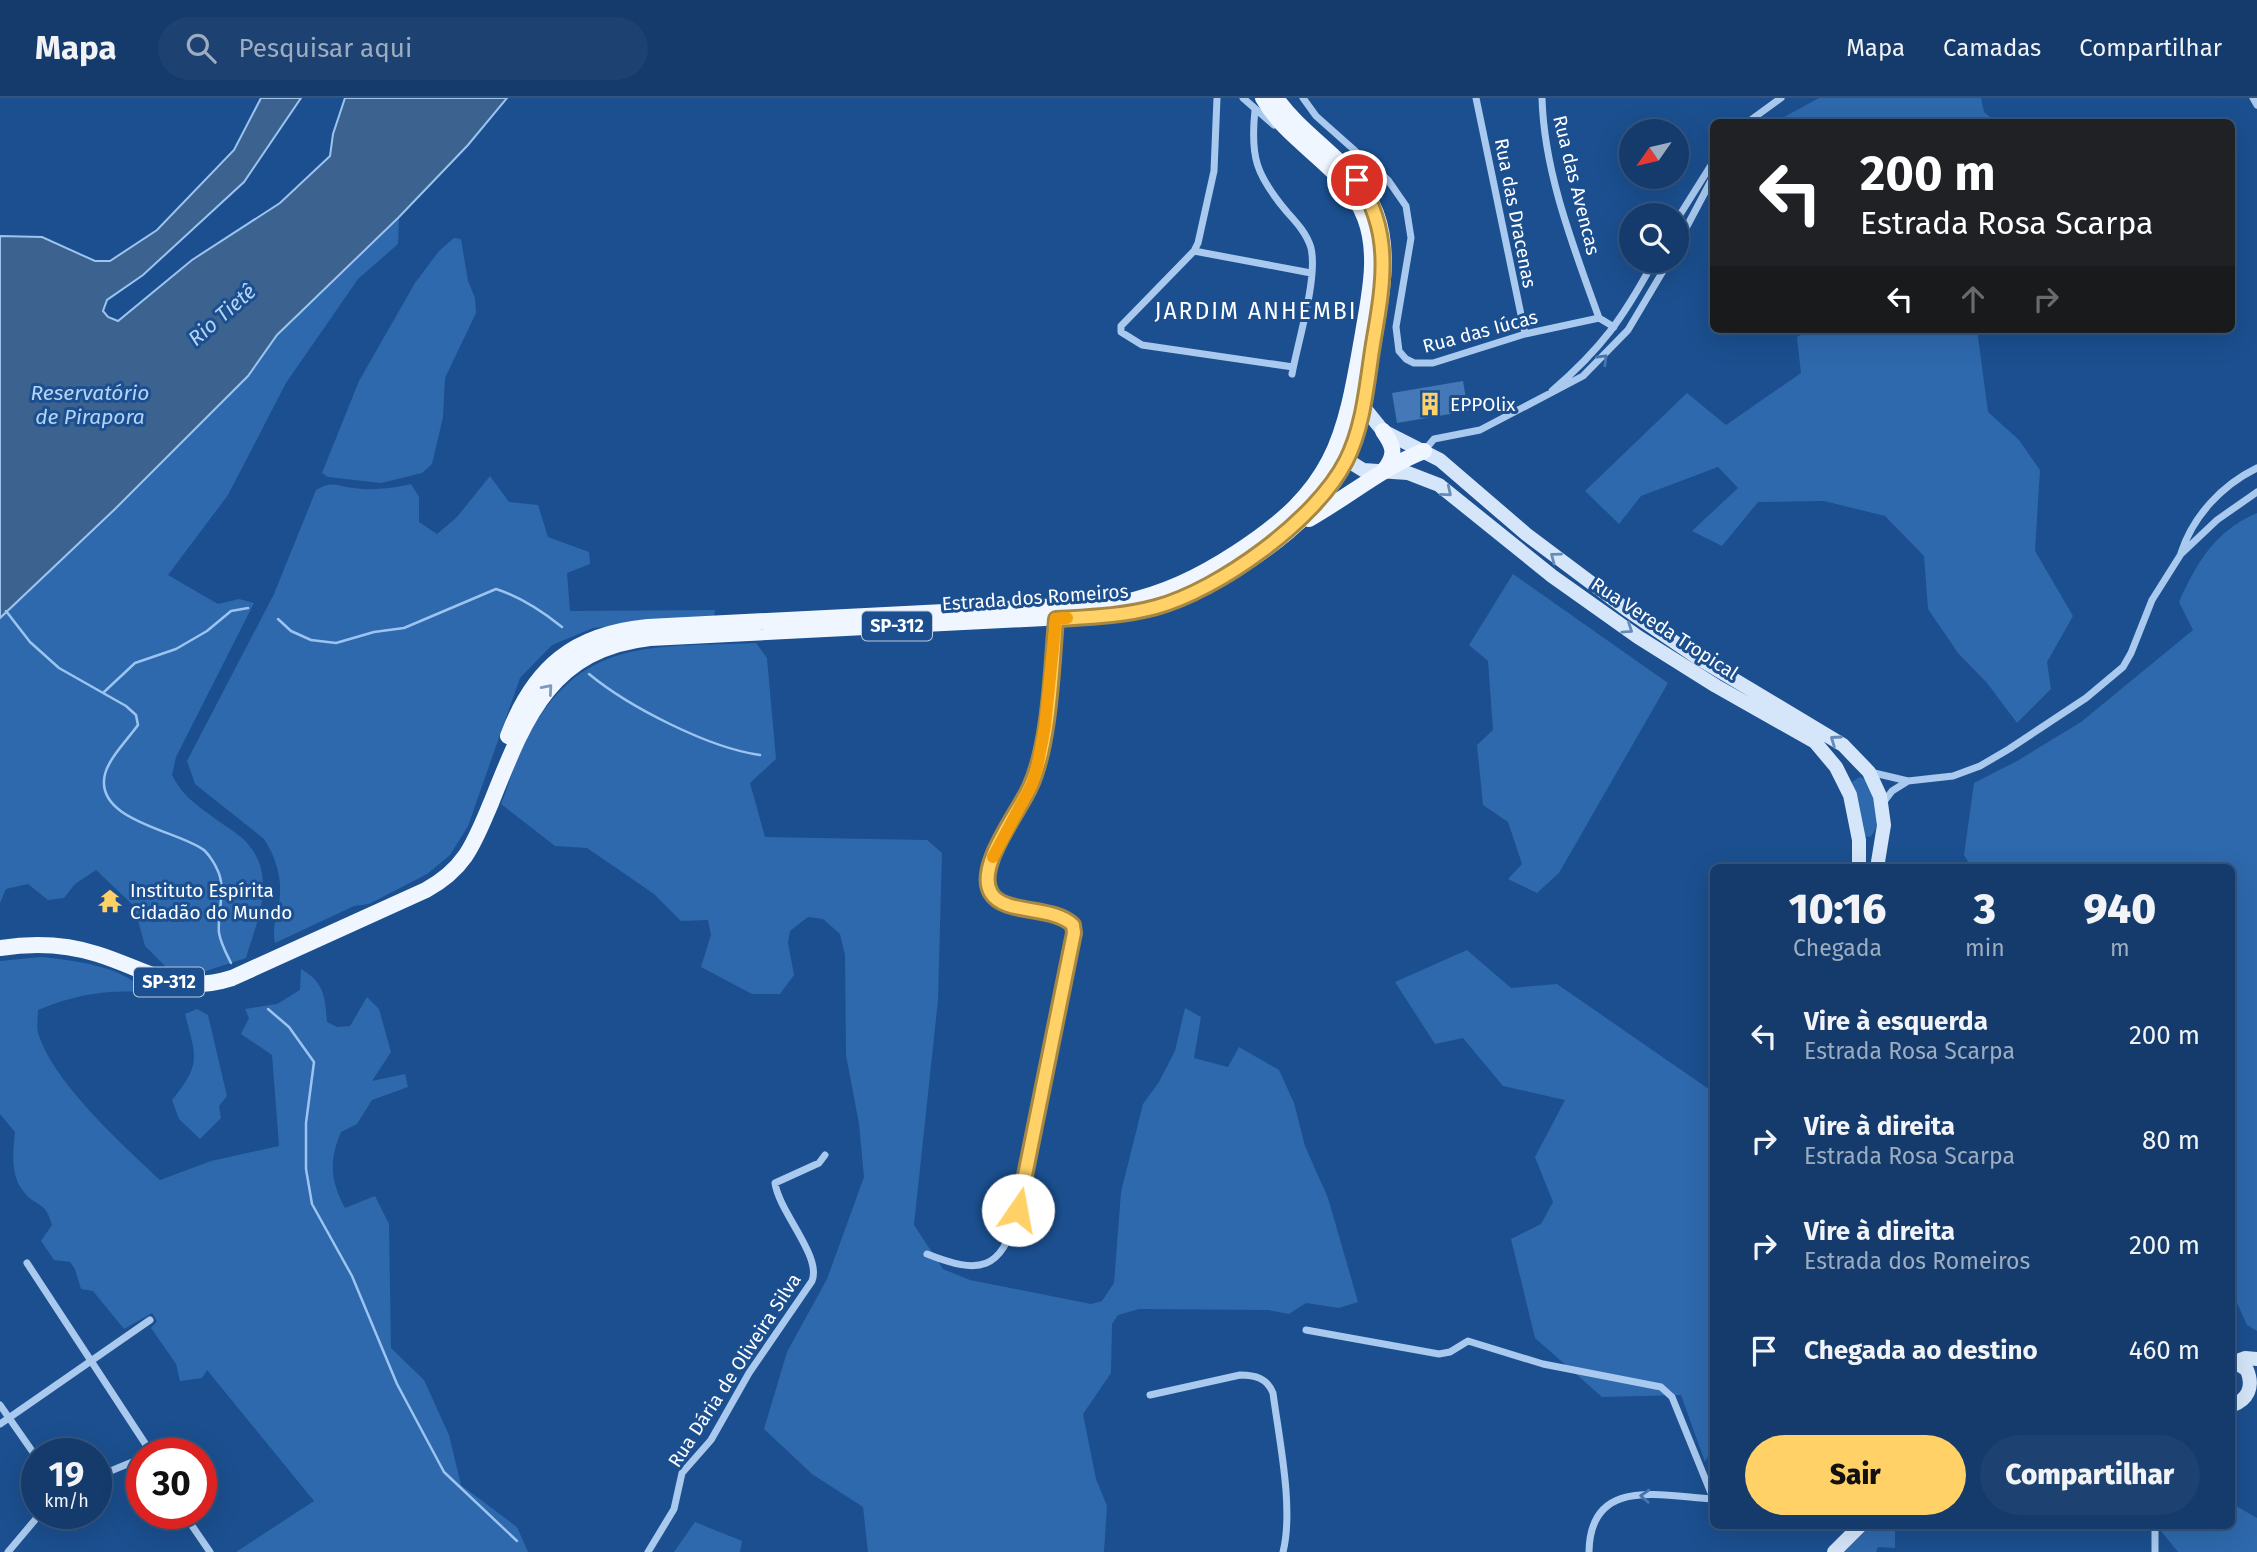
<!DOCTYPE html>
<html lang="pt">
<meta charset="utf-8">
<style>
body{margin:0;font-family:"Fira Sans",sans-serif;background:#1d4271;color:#f1f3f6;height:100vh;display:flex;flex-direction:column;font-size:26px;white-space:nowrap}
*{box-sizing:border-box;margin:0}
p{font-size:23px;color:#9dadc1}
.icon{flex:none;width:38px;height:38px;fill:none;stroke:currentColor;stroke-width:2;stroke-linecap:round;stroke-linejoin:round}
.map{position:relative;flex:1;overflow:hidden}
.side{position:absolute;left:1710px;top:766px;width:525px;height:665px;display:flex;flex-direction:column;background:#143b6b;border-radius:10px;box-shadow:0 7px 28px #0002,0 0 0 2px #33557e}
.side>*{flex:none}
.banner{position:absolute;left:1710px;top:21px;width:525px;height:214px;border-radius:10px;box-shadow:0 7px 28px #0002,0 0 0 2px #33557e;background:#202124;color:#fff;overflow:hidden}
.needle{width:46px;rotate:236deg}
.controls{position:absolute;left:1619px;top:21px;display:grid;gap:14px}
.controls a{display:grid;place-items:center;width:70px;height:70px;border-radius:50%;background:#143b6b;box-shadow:0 7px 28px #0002,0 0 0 2px #33557e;font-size:35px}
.speed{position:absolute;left:21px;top:1340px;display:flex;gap:14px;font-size:35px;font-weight:700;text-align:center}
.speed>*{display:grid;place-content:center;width:91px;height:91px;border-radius:50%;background:#143b6b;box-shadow:0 7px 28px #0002,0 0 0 2px #33557e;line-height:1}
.speed small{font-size:18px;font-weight:400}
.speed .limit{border:10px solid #d22;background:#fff;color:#111}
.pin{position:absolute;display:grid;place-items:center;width:60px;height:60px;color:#fff;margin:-30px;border:4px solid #fff;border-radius:50%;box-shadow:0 2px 7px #0007}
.me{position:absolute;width:77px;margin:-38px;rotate:12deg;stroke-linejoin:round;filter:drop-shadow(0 0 5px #0008)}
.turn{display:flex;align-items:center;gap:24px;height:147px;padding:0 35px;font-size:32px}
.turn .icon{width:91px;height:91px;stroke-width:2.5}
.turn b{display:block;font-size:49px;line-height:60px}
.lanes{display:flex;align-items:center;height:66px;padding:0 35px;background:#0003;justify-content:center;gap:35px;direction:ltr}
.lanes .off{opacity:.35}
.eta{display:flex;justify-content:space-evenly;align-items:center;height:119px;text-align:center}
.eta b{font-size:42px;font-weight:800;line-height:49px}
.primary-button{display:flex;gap:14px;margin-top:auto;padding:14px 35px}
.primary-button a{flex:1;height:80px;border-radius:42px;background:#ffd166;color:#111;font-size:28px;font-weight:800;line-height:80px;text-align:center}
.primary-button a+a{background:#1d4271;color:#f1f3f6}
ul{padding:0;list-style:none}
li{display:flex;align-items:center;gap:21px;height:105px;padding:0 35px}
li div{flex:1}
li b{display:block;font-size:26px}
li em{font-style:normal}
header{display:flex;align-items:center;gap:42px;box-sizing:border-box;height:98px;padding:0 35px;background:#143b6b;border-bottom:2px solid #33557e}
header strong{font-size:33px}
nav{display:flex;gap:38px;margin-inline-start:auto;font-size:24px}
.search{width:490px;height:63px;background:#1d4271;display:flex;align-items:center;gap:18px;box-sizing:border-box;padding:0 24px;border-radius:38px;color:#9dadc1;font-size:26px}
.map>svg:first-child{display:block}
.green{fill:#2e69ad}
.water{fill:#3c6290;stroke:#9cc4f0;stroke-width:2}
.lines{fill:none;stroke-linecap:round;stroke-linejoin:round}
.stream{stroke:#9cc4f0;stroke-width:2.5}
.building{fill:#4478b7}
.street{stroke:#a9c9ee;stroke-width:7}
.secondary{stroke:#d6e6fa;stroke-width:14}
.primary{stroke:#f0f6ff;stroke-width:16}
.oneway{stroke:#4674ac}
.oneway2{stroke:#668bba}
.oneway3{stroke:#7b9ac1}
.route-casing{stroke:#a68842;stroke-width:18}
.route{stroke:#ffd166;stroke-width:12}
.slow{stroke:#f59e0b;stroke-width:12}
.labels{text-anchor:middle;stroke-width:6;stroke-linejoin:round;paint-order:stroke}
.shield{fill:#1b4f8f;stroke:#bbcadd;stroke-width:2}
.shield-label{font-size:18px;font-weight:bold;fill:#fff}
.street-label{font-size:19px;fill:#fff;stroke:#1b4f8f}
.poi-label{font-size:19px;fill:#fff;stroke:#1b4f8f;text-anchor:start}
.water-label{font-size:21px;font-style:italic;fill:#b5d3f5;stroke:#1b4f8f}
.quarter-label{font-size:23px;letter-spacing:2px;fill:#fff;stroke:#1b4f8f}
</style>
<header>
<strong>Mapa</strong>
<div class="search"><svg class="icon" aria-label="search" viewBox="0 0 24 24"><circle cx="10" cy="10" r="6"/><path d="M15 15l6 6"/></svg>Pesquisar aqui</div>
<nav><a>Mapa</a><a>Camadas</a><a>Compartilhar</a></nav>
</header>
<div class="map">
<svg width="2257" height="1454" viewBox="0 0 2257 1454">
<rect width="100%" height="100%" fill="#1b4f8f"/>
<path class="green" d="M1819,0H1981L1984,14L1996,24H1775Z
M399,119L398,146L358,181L286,285L228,397L168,477L218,506L239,501L254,505L176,659L172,677C182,697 195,706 213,719C224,728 239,735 248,746C277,780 257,823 246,860L200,875L181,874L167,870L145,848L134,808L96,772L75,786L64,800L48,802L28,786L6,791L0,805V520L115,411L248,278L277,237Z
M454,140L461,141L468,183L475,200L476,215L445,280L443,319L432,366L422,375L381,385L328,379L322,375L359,283L415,185L439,153Z
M1811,231H1977L1988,314L2019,342L2040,372L2035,453L2073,518L2047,564L2051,591L2017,625L1987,585L1958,555L1928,511L1924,458L1885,418L1824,403L1758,404L1722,448L1692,433L1738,390L1718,369L1641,398L1619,426L1585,393L1687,295L1726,327L1801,275L1797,239Z
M490,378L509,404L538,407L548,439L589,454L590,466L567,475L570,513L715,512L714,520L593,530L552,547L520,580L468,728L450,757L427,776L369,806L354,808L275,845C271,826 280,813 280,794C281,776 274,756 264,741L195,686L187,663L274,496L316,392C332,382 337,388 354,390C372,393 394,390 411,386L419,399V424L437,436L457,419Z
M2257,415V1233L2247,1227L2231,1192V770H1972L1964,757L1974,685L2017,663L2081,624L2193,532L2179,504C2197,464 2215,433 2257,415Z
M1513,476L1668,585L1559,775L1537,795L1508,781L1522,766L1508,724L1483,707L1477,647L1493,632L1488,563L1469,547Z
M756,545L767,560L776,661L750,685L765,739L927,742L942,755L938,902L914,1127L943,1171L970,1182L1091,1206L1102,1203L1114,1185L1121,1094L1143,1006L1159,984L1175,953L1185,910L1201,919L1194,960L1228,969L1239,949L1279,972L1294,1005L1305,1048L1328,1100L1358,1204L1339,1210L1306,1205L1289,1216L1268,1212L1139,1211L1118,1217L1112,1226L1111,1275L1083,1316L1096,1381L1107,1408L1104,1454H868L863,1409L812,1376L764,1331L787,1254L827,1181L864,1079L859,1026L846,957L845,857L840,836L823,821L808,819L790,833L788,845L794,877L780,896H752L701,869L711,837L708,822L681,823L654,796L587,750L555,748L501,706C509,687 514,665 524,646C579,537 650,550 756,545Z
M1860,679C1878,684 1884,728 1870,739L1864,738L1852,684Z
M1467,852L1511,890L1557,886L1713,994V1102L1708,1113L1713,1119V1350L1705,1364L1681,1297L1602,1299L1535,1240L1511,1141L1541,1126L1553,1104L1535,1059L1565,1002L1503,988L1463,940L1435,946L1395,884Z
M41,859C69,862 128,868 143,894C103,892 75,897 38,912C38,919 36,931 39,938C56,987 123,1047 160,1082L211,1063L279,1048L272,957L241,936L249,920L245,911L277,906L300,892L301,871C325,885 325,899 327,924L337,929L350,928L367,899L379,911L391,954L372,983L405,976L408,989L372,1002L357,1026L341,1034C329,1063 330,1082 345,1110L375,1098L389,1126L391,1250L424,1282L449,1337L461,1387L517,1429L528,1454H236L314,1403L207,1272L202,1280L180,1283L176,1266L151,1230L157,1223L152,1215L124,1231L93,1193L81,1191L75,1171L70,1164L54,1162L41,1143L52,1127C45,1101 36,1110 24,1094C10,1078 13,1054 15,1034L0,1016V863Z
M197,911L208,917L227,998L219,1008L221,1020L200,1041L179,1021L172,1002C202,965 196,959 185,916Z
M2231,1405L2257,1420V1454H2178L2158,1429L2231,1428Z
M695,1424L742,1443L740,1454H674Z
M1871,1428H1895V1450L1878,1449L1876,1454H1844Z"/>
<path class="water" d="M261,0H301L244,84L143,177L107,202L103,213L108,219L118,223L192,162L280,105L330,58L333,36L345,0H507L468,47L399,119L277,237L248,278L115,411L0,520V138L42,139L95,163H110L157,132L234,52Z"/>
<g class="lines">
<path class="stream" d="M6,513L30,544L59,570L126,608L136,617L138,627C128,641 109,660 105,676C93,724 182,733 205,753C209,757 215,766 217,771C227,790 217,815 219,835C221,846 226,855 231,865
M278,521L291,533L311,542L336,545L374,534L404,530L496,491C521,499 542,513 562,529
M589,576C629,609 709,650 760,657
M104,594L135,565L176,551L207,533L231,513L248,510
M268,911L289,929L314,964L306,1025V1071L312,1106L352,1178L397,1286L444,1374L517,1443"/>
</g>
<path class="building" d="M1463,283L1468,313L1397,325L1392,295Z"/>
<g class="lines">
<path class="street" d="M1217,0L1214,73L1198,145L1194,153L1121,228V234L1142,247L1293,269
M1243,0L1274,27
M1303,0L1316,18L1388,82L1406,108L1411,140L1396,229L1399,253L1406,261L1414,265H1433L1525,236L1599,220L1614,229
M1476,0L1525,236
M1542,0C1544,75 1574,150 1599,220
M2253,0L2257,7
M1255,12C1250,59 1256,77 1287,114C1297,125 1307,136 1311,150C1318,180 1298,243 1292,276
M1748,24L1781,0
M1676,123L1713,64
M1676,149L1713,79
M1194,153L1311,175
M1552,293C1602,250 1623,220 1654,163
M1424,353L1434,341L1480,332L1583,278L1628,232L1669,163
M2181,455C2193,418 2222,387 2257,370
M1870,674L1908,683L1953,678L1980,668L2009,651L2086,600L2123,569L2131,555L2152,502L2181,456L2217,422L2257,394
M1883,705L1892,693L1908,683
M927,1156C980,1177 1001,1173 1017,1116L1073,848L1074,835L1069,823C1049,810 1002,814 991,795C975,769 1019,714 1030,689C1050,645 1052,569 1056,521
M27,1165L152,1356L169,1350
M1306,1232L1439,1256L1450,1254L1468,1243L1543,1266L1661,1289L1672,1299L1713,1400
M1150,1297L1240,1277C1255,1277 1267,1280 1273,1295C1279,1341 1294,1410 1283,1454
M0,1307L37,1360
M0,1326L150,1222
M96,1379L142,1360
M184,1416L210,1454
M2155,1428V1454
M8,1454L40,1416
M648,1454L674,1411L682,1375L711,1342L749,1275L812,1183C822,1158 779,1114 775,1085L819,1065L825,1057
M1589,1454C1590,1378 1661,1398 1713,1401"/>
<path class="secondary" d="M1362,307L1383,333L1440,362L1526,436L1626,511L1698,560L1843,647L1869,674L1880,698L1884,727L1877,770
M1347,362L1363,372L1408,375L1439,387L1552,478L1638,539L1716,588L1815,644L1836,669L1850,697L1859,742V770
M2231,1261L2247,1272C2254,1289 2248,1302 2231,1308
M2237,1263L2245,1260L2257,1261
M1834,1454L1860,1428"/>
<path class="primary" d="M1383,333C1393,347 1397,356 1385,371
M1309,421C1348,399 1383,369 1424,353
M508,638C534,569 574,536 648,529L1121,505C1164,496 1199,479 1236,455C1335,391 1344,345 1363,235C1369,198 1379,157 1365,120C1346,68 1289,47 1263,0
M0,850C32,845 66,846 97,856C149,872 175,898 232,880L426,792C466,770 474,745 491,705C524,623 549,551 650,540L1122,516C1200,503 1313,435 1347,361C1364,324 1367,281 1374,242C1381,201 1391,155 1376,115C1357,66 1305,42 1276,0"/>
</g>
<defs><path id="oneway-chevron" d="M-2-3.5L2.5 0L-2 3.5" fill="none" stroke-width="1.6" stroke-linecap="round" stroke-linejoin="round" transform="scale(1.75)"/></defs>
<g class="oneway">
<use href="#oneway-chevron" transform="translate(1603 261) rotate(-45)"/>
<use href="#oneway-chevron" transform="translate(1645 1398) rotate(-177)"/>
</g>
<g class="oneway2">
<use href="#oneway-chevron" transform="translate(1447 394) rotate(40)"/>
<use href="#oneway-chevron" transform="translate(1555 459) rotate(-143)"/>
<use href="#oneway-chevron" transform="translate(1628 531) rotate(34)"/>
<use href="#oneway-chevron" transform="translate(1835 642) rotate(-145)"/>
</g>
<use class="oneway3" href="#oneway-chevron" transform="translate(548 591) rotate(-49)"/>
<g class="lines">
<g class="route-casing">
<path id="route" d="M1018,1112L1074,835L1073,827C1052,807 1004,817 991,795C975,769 1019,714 1030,689C1050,646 1052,568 1056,521C1090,519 1123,518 1156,509C1219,492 1316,422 1346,363C1365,326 1367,280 1374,240C1384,183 1392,131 1357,82"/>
</g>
<use href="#route" class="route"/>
<path class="slow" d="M993,759L1032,686L1037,670L1045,628L1056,521L1067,520"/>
</g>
<defs>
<g id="building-bare" transform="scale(1.89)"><path d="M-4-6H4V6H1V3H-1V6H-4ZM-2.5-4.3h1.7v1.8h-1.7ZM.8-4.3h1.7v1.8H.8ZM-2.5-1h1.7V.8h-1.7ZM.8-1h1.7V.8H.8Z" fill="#ffd166" stroke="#1b4f8f" stroke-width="2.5" paint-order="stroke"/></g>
<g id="temple-bare" transform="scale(1.89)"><path d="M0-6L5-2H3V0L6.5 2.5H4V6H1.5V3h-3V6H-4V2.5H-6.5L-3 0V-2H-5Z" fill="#ffd166" stroke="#1b4f8f" stroke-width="2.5" paint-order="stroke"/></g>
</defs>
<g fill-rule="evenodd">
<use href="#building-bare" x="1430" y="306"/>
<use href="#temple-bare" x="110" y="803"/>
</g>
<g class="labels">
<g class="shield">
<rect x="862" y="513.5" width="70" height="29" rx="5"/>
<rect x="134" y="869.5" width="70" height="29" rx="5"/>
</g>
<g class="shield-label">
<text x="897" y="534">SP-312</text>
<text x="169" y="890">SP-312</text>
</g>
<g class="street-label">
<text transform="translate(1577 87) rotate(76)" y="7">Rua das Avencas</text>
<text transform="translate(1516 115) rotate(79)" y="7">Rua das Dracenas</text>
<text transform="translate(1480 233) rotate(-15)" y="7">Rua das Iúcas</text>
<text transform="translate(1035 499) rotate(-4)" y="7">Estrada dos Romeiros</text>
<text transform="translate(1665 530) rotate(33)" y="7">Rua Vereda Tropical</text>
<text transform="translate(734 1272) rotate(-57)" y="7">Rua Dária de Oliveira Silva</text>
</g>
<g class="poi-label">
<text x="1450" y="313">EPPOlix</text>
<text x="130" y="799">Instituto Espírita<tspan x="130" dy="22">Cidadão do Mundo</tspan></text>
</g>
<g class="water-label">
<text transform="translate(222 217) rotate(-41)" y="7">Rio Tietê</text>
<text x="90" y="302">Reservatório<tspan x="90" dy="24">de Pirapora</tspan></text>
</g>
<g class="quarter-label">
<text x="1256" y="221">JARDIM ANHEMBI</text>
</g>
</g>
</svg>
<div class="controls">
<a><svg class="needle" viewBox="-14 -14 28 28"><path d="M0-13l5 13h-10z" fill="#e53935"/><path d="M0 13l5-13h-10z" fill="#9dadc1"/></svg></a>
<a><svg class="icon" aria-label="search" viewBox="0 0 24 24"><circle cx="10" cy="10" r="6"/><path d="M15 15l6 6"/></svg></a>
</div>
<div class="speed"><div>19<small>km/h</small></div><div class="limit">30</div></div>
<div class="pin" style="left:1357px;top:82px;background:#d93025"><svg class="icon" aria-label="arrive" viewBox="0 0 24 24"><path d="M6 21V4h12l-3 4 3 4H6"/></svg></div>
<svg class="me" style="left:1018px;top:1112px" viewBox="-20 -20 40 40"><circle r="19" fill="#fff"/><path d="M0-13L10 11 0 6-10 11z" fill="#ffd166"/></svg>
<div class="banner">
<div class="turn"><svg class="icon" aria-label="left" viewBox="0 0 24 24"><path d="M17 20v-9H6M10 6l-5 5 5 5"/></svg><div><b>200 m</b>Estrada Rosa Scarpa</div></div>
<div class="lanes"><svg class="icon" aria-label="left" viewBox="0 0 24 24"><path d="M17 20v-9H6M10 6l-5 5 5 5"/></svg><svg class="icon off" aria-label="ahead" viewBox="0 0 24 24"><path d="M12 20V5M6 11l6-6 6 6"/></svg><svg class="icon off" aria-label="right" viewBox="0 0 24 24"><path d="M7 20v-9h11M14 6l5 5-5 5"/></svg></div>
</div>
<section class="side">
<div class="eta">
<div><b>10:16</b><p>Chegada</p></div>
<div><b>3</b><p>min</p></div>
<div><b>940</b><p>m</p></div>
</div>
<ul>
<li><svg class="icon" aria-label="left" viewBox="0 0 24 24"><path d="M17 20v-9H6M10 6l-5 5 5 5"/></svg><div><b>Vire à esquerda</b><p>Estrada Rosa Scarpa</p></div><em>200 m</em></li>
<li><svg class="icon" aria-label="right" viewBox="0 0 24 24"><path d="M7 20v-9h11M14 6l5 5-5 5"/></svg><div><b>Vire à direita</b><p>Estrada Rosa Scarpa</p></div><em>80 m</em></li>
<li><svg class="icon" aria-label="right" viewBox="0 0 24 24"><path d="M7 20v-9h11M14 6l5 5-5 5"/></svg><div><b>Vire à direita</b><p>Estrada dos Romeiros</p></div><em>200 m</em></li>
<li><svg class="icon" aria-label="arrive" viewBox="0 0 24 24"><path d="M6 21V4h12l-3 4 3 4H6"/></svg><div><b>Chegada ao destino</b></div><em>460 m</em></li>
</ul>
<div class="primary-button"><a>Sair</a><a>Compartilhar</a></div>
</section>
</div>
